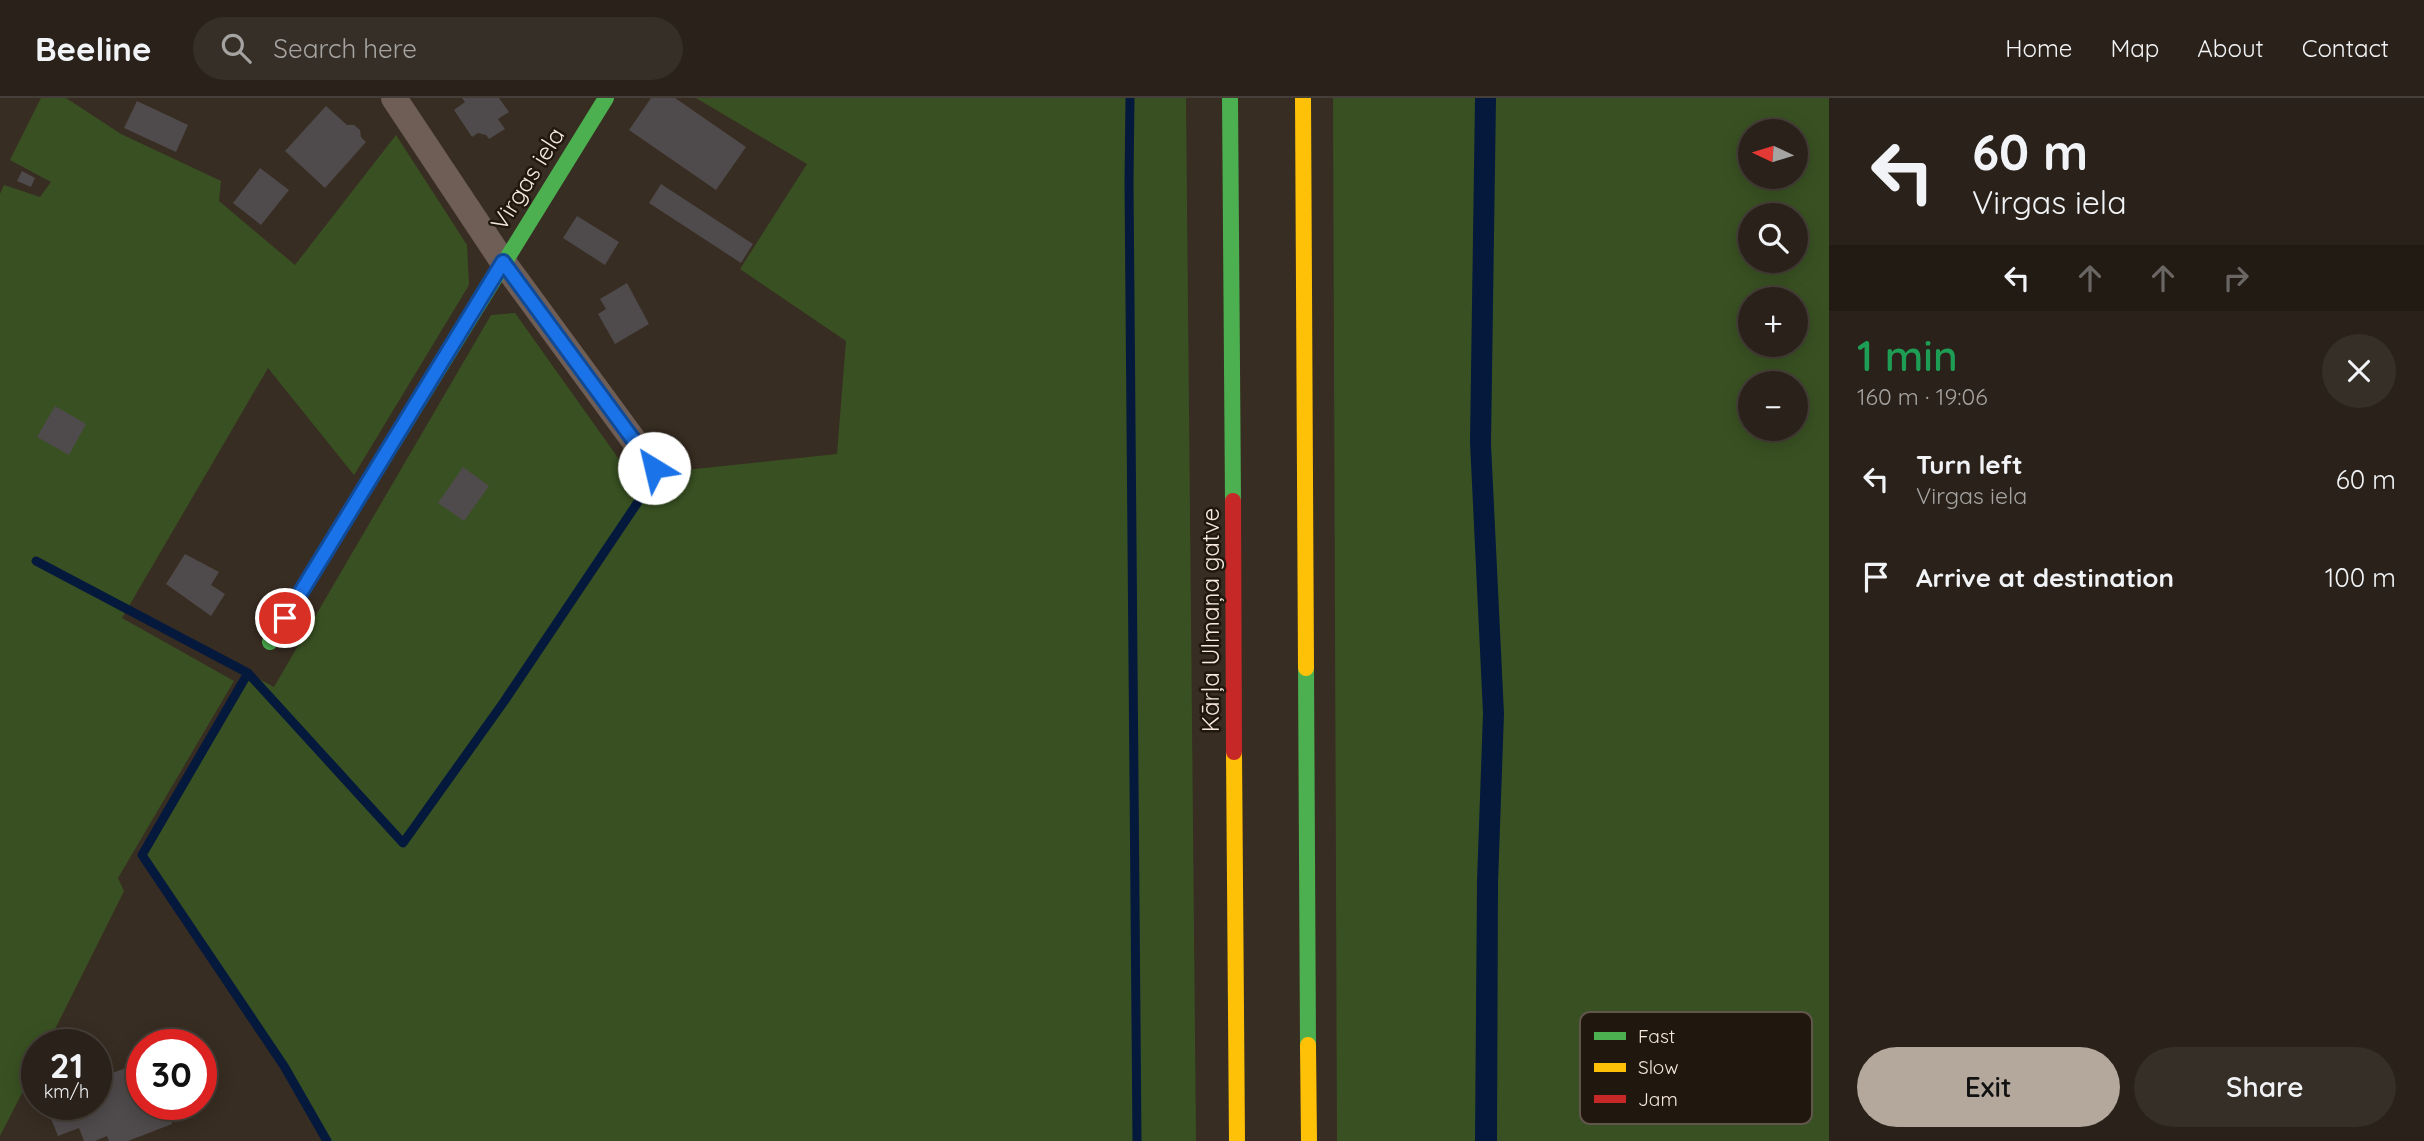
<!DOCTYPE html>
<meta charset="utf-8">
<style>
body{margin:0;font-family:Quicksand,sans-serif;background:#362f27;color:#f1f3f6;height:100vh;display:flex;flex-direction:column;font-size:26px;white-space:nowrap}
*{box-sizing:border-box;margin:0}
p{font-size:23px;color:#a5a4a2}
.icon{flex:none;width:38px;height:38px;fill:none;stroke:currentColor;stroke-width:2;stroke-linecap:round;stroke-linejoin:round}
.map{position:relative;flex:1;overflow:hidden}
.details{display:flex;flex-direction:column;background:#2a221a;width:595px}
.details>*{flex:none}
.hud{background:#2a221a;color:#f1f3f6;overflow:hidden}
.needle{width:46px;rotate:274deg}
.fabs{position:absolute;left:1738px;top:21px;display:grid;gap:14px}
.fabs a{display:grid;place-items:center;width:70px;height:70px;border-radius:50%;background:#2a221a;box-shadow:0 4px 18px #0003,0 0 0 2px #463f39;font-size:35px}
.speed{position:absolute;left:21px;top:931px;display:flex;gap:14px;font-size:35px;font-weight:700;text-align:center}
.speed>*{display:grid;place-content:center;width:91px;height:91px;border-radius:50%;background:#2a221a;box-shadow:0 4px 18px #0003,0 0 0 2px #463f39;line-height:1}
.speed small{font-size:18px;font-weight:400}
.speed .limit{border:10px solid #d22;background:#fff;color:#111}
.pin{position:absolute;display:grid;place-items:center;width:60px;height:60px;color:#fff;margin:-30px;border:4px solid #fff;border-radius:50%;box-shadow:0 2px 7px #0007}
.me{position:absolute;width:77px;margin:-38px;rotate:324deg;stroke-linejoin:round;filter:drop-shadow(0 0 5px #0008)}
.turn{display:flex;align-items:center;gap:24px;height:147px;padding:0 28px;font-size:32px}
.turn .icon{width:91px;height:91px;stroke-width:2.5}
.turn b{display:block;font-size:49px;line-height:60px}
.lanes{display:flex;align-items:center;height:66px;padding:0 28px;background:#0003;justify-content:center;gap:35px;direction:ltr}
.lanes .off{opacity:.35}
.round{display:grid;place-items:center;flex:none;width:74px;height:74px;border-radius:37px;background:#362f27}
.overview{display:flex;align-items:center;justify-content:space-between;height:119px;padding:0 28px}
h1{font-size:42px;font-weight:600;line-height:52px;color:#1e9e55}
.action{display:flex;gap:14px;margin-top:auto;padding:14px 28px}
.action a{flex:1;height:80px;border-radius:42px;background:#b4a79b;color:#111;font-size:28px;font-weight:600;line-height:80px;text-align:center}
.action a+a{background:#362f27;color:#f1f3f6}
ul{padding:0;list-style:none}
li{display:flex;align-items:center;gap:21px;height:98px;padding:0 28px}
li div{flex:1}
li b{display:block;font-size:26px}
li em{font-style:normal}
header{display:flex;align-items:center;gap:42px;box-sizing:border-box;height:98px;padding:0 35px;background:#2a221a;border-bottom:2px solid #463f39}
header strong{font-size:33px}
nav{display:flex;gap:38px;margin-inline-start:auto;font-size:24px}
.search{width:490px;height:63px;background:#362f27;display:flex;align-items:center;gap:18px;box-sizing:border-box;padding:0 24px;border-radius:38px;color:#a5a4a2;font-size:26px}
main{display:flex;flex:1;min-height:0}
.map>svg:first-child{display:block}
.green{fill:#395122;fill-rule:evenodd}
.water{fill:#05193d}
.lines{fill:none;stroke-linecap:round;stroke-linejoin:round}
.stream{stroke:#05193d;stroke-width:9}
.building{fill:#4f4a4b}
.street{stroke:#6f5e55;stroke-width:26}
.fast{stroke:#4caf50;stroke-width:16}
.slow{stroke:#ffc107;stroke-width:16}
.jam{stroke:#c62828;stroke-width:16}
.route-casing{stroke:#114b97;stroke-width:18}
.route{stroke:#1a73e8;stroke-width:12}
.labels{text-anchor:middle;stroke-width:5;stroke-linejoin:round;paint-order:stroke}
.street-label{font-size:24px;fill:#f6e8dc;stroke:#20170e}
.key{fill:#20170e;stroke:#60564c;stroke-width:2}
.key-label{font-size:19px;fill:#f6e8dc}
</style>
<header>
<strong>Beeline</strong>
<div class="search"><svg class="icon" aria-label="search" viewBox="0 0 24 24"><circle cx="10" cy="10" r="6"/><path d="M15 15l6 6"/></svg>Search here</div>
<nav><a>Home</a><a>Map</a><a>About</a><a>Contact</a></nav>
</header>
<main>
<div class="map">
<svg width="1829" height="1043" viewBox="0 0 1829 1043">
<rect width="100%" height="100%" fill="#382d22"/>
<path class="green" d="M41,0H66L121,36L221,83L219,103L295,167L396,37L467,147L469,187L354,377L268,270L122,520L234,583L118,780L124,793L47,947H37V966L0,1038V96L4,87L40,99L51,84L10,62Z
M696,0H1186L1196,1043H327L284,968L142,757L248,575L274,589L491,217L515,215L643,395L676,373L837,356L846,243L740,171L807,66Z
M1333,0H1829V1043H1337ZM1750,33H1796V79H1750ZM1750,117H1796V163H1750ZM1750,201H1796V247H1750ZM1750,285H1796V331H1750Z"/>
<path class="water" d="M1475,0H1496L1491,346L1504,616L1498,785L1497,1043H1475L1477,783L1483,615L1470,344Z"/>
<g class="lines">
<path class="stream" d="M1130,0L1129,84L1137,1043
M36,463L248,575
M327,1043L284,968L142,757L248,575L403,745L503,605L644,395"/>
</g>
<path class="building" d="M462,0H499L509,14L498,21L505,31L489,41L486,37L478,35L472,39L454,12L465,4Z
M651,0H675L746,49L716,92L629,32Z
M137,3L188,27L176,54L124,30Z
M326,8L347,27H354L360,32L361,39L366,44L325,90L285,53Z
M260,70L289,92L261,127L233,105Z
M22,73L35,80L31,89L17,83Z
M661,86L753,146L741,165L649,105Z
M577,118L619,144L605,167L563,140Z
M627,185L649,226L615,246L598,216L606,211L600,201Z
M55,308L86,326L69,357L37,339Z
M463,369L489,388L464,423L438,405Z
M185,456L219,474L211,487L225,496L211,518L166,486Z
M142,964V1006H164L172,1026L128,1043H109L107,1038L95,1043H84L79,1030L58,1038L45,1006H96V981Z"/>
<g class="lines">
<path class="street" d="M394,0L503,164L654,370"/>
<path class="fast" d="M1230,0L1233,403
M270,544L606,0
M1306,570L1308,947"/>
<path class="slow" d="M1303,0L1306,570
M1234,654L1237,1043
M1308,947L1309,1043"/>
<path class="jam" d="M1233,403L1234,654"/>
</g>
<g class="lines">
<g class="route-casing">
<path id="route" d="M285,520L503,164L654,370"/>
</g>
<use href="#route" class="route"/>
</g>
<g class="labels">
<g class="street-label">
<text transform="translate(528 81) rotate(-58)" y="8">Virgas iela</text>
<text transform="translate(1211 522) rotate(-90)" y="8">Kārļa Ulmaņa gatve</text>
</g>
</g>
<rect x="1580" y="914" width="232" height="112" rx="10" class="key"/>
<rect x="1594" y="934" width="32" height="8" fill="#4caf50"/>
<rect x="1594" y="965" width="32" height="9" fill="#ffc107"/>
<rect x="1594" y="997" width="32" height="8" fill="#c62828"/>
<g class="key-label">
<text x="1638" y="945">Fast</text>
<text x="1638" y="976">Slow</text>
<text x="1638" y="1008">Jam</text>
</g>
</svg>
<div class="fabs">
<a><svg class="needle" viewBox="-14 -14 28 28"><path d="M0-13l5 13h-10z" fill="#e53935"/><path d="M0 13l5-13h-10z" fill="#a5a4a2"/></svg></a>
<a><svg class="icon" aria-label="search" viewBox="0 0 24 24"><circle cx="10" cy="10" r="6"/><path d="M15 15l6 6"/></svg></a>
<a>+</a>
<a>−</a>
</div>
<div class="speed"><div>21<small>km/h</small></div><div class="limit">30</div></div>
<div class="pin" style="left:285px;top:520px;background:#d93025"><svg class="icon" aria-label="arrive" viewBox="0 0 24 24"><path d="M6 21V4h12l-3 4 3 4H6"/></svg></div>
<svg class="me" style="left:654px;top:370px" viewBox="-20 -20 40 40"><circle r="19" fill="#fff"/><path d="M0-13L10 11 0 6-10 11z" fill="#1a73e8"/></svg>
</div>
<section class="details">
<div class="hud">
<div class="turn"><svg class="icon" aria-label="left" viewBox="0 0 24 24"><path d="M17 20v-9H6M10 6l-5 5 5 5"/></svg><div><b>60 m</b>Virgas iela</div></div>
<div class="lanes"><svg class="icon" aria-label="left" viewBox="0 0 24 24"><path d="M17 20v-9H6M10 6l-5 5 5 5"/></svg><svg class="icon off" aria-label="ahead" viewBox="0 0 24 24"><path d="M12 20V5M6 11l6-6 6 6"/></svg><svg class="icon off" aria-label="ahead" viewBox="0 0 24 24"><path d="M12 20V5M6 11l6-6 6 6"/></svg><svg class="icon off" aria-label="right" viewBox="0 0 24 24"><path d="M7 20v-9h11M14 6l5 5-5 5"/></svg></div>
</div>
<div class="overview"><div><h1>1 min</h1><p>160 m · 19:06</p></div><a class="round"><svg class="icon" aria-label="close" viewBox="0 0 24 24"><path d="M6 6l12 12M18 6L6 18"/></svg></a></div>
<ul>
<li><svg class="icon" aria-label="left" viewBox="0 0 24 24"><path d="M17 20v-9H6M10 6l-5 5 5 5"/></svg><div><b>Turn left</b><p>Virgas iela</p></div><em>60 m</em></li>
<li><svg class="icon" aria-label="arrive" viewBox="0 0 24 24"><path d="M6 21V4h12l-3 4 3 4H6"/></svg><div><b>Arrive at destination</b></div><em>100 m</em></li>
</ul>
<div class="action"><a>Exit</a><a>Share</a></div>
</section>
</main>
